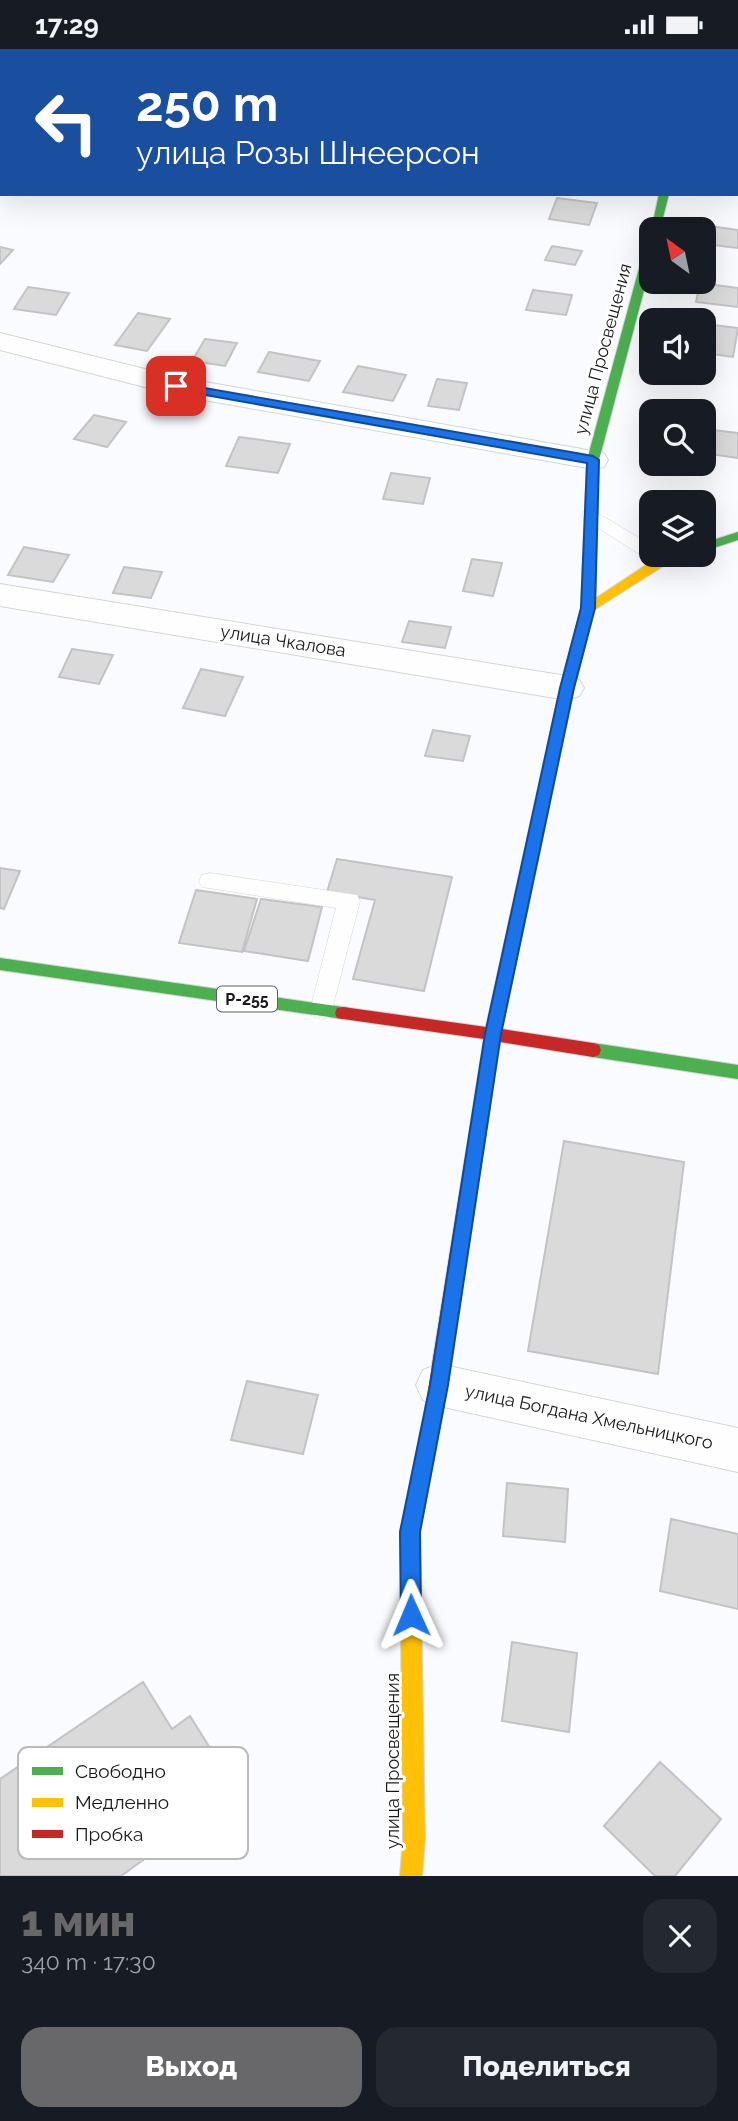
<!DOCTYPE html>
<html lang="ru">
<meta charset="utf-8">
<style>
body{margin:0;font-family:Raleway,sans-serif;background:#242831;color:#f1f3f6;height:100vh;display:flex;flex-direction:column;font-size:26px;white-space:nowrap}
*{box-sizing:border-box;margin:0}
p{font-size:23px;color:#9ea1a6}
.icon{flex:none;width:38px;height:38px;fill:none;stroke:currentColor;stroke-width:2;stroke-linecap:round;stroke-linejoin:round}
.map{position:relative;height:1827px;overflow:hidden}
.sheet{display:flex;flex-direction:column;background:#171b24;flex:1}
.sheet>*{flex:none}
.top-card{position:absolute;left:0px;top:0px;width:738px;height:147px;box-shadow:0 7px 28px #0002;background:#1a4fa0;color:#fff;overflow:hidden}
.needle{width:46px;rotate:327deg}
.controls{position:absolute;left:639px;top:168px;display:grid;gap:14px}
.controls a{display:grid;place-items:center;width:77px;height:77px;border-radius:14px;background:#171b24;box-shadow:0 7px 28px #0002;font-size:35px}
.pin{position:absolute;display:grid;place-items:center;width:60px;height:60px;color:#fff;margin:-30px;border-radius:14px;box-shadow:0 4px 10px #0006}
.me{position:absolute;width:77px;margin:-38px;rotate:359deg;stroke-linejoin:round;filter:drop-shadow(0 0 5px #0008)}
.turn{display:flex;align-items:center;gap:24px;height:147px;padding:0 21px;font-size:32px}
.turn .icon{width:91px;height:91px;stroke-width:2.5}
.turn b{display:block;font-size:49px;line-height:60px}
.round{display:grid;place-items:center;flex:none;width:74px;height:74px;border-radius:21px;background:#242831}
.headline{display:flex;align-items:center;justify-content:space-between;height:119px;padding:0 21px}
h1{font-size:42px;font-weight:800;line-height:52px;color:#68686a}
.primary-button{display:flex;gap:14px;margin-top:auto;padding:14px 21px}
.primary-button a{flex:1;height:80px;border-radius:21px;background:#68686a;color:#fff;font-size:28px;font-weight:800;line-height:80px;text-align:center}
.primary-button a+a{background:#242831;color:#f1f3f6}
.status{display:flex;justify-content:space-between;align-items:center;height:49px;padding:0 35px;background:#171b24;direction:ltr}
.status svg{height:19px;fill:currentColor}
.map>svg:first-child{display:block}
.building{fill:#dbdadb;stroke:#c3c2c4;stroke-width:2}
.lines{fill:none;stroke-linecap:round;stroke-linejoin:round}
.lane-casing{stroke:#d5d5d7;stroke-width:1}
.street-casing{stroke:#d5d5d7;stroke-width:2}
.fast-casing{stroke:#d5d5d7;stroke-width:2}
.slow-casing{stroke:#d5d5d7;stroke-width:2}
.jam-casing{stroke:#d5d5d7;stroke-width:2}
.lane{fill:#fefeff;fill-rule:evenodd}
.street{fill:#fefeff;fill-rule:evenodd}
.fast{fill:#4caf50;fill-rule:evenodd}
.slow{fill:#ffc107;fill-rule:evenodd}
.jam{fill:#c62828;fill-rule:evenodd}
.route{fill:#1a73e8;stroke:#114b97;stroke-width:2}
.labels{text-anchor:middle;stroke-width:6;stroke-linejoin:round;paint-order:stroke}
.shield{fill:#fff;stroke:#5e5e5f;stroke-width:2}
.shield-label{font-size:16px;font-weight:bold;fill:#19191b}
.street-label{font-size:18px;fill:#19191b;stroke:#fff}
.key{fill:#fff;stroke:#bababb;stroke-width:2}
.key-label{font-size:19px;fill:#19191b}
</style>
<div class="status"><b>17:29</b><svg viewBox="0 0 49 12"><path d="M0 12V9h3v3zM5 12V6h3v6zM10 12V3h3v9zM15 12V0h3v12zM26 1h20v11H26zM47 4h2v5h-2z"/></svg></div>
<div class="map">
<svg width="738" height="1827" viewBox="0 0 738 1827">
<rect width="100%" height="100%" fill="#fafbfe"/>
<path class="building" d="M557,149L597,154L589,176L549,170Z
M709,177L738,181V199L704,195Z
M552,197L582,202L575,216L545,211Z
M0,198L13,201L0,215Z
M700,234L738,239V258L696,253Z
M28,238L69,244L56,266L14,260Z
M533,241L572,246L566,266L526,261Z
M138,264L170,270L147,302L115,296Z
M704,275L738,279L733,308L704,304Z
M205,290L237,294L225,317L192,312Z
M269,303L320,312L309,332L258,323Z
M358,317L406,326L393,352L343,343Z
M437,330L467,334L459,361L428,357Z
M94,366L126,373L107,398L74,390Z
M713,381L738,384V409L709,405Z
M239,388L290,395L278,424L226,417Z
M391,424L430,429L423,455L383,450Z
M24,498L69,506L53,533L8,526Z
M472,510L502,514L493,547L463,542Z
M124,518L162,523L151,549L113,544Z
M409,572L451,578L445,599L402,593Z
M72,600L113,606L99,635L59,628Z
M201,620L243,628L225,667L183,659Z
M433,681L470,687L463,712L425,707Z
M337,810L452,828L424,942L353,930L375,851L327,843Z
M0,819L20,822L4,860L0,859Z
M196,841L257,850L242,903L179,894Z
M261,850L322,858L308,912L244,902Z
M564,1092L684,1113L658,1325L528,1302Z
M247,1332L318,1346L303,1405L231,1391Z
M507,1434L568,1440L565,1493L503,1487Z
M671,1470L738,1485V1560L660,1542Z
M512,1593L577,1604L569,1683L502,1672Z
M143,1633L172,1680L190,1667L210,1699L134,1753L161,1798L121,1827H0V1730Z
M660,1713L721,1770L675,1827H655L604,1777Z"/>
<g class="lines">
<g class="lane-casing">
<path id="lane" d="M591,460L651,496V506H659L658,508H644L584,470L582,466L584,462Z
M210,824L357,846L360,852L330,968L322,970L314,968L310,961L336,859L202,838L199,832L202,826Z"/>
</g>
<g class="street-casing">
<path id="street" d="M0,50H2V64H0Z
M0,284L177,328L593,402L604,404L608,411L604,418L593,420L176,346L0,301Z
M0,535L567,627L579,631L584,639L579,647L567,651L0,557Z
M439,1315L738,1379V1423L439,1357L423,1351L416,1336L423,1321Z"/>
</g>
<g class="fast-casing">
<path id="fast" d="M659,145H669L660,180L651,182Z
M651,191V215L599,411L595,559L588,563L581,559L587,411L646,194Z
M738,483V491L704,502V494Z
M0,909L343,958L349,959L351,964L349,969L343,970L0,921Z
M593,994L738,1016V1030L593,1008L587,1006L585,1001L587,996Z"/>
</g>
<g class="slow-casing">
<path id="slow" d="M666,506H687L685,509L668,514L594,561L574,639L526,867L518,873L513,871L510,867L560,639L581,559L658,508Z
M433,1357L440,1360L442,1366L420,1483L425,1790L422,1827H400L403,1790L400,1483L424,1366L426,1360Z"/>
</g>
<g class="jam-casing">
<path id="jam" d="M698,0H708L697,2Z
M518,861L526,867L502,980L593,994L599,996L601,1001L599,1006L593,1008L500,993L442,1366L440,1372L433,1375L426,1372L424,1366L484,990L343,970L337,969L335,964L337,959L343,958L486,978L510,867Z"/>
</g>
<use href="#lane" class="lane"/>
<use href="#street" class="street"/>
<use href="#fast" class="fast"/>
<use href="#slow" class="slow"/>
<use href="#jam" class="jam"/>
</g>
<path class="route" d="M176,334L593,407L599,411L595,559L574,639L501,985L448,1336L420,1483L421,1566L418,1574L411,1577L404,1574L401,1566L400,1483L430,1336L485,985L560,639L581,559L587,414L172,340L170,337Z"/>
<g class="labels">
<rect class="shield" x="217" y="937.5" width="60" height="25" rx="5"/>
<g class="shield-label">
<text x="247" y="956">Р-255</text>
</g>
<g class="street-label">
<text transform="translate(603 300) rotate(-75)" y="6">улица Просвещения</text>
<text transform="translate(283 592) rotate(9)" y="6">улица Чкалова</text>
<text transform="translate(589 1368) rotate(12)" y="6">улица Богдана Хмельницкого</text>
<text transform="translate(393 1712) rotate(-90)" y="6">улица Просвещения</text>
</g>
</g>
<rect x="18" y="1698" width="230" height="112" rx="10" class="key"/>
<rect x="32" y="1718" width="31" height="8" fill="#4caf50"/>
<rect x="32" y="1749" width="31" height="9" fill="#ffc107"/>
<rect x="32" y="1781" width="31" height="8" fill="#c62828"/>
<g class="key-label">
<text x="75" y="1729">Свободно</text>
<text x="75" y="1760">Медленно</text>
<text x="75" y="1792">Пробка</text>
</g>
</svg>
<div class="controls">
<a><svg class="needle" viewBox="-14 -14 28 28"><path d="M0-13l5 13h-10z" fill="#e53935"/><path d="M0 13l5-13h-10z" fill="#9ea1a6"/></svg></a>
<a><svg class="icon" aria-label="sound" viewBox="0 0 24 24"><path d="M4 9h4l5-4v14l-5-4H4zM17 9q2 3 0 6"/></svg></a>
<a><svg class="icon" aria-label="search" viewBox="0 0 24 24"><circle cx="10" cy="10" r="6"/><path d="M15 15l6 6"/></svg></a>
<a><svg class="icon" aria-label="layers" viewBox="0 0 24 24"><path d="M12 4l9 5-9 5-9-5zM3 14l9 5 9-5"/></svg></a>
</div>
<div class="pin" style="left:176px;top:337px;background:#d93025"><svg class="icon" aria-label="arrive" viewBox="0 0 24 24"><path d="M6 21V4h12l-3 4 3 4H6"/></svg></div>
<svg class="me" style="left:411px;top:1566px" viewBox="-20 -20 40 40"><path d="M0-17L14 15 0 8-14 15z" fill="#1a73e8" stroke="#fff" stroke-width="4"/></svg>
<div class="top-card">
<div class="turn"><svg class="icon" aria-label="left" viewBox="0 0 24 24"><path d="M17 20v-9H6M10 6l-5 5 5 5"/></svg><div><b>250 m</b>улица Розы Шнеерсон</div></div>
</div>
</div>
<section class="sheet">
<div class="headline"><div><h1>1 мин</h1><p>340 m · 17:30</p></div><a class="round"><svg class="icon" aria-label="close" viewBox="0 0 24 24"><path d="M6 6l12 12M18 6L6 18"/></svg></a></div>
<div class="primary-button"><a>Выход</a><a>Поделиться</a></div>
</section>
